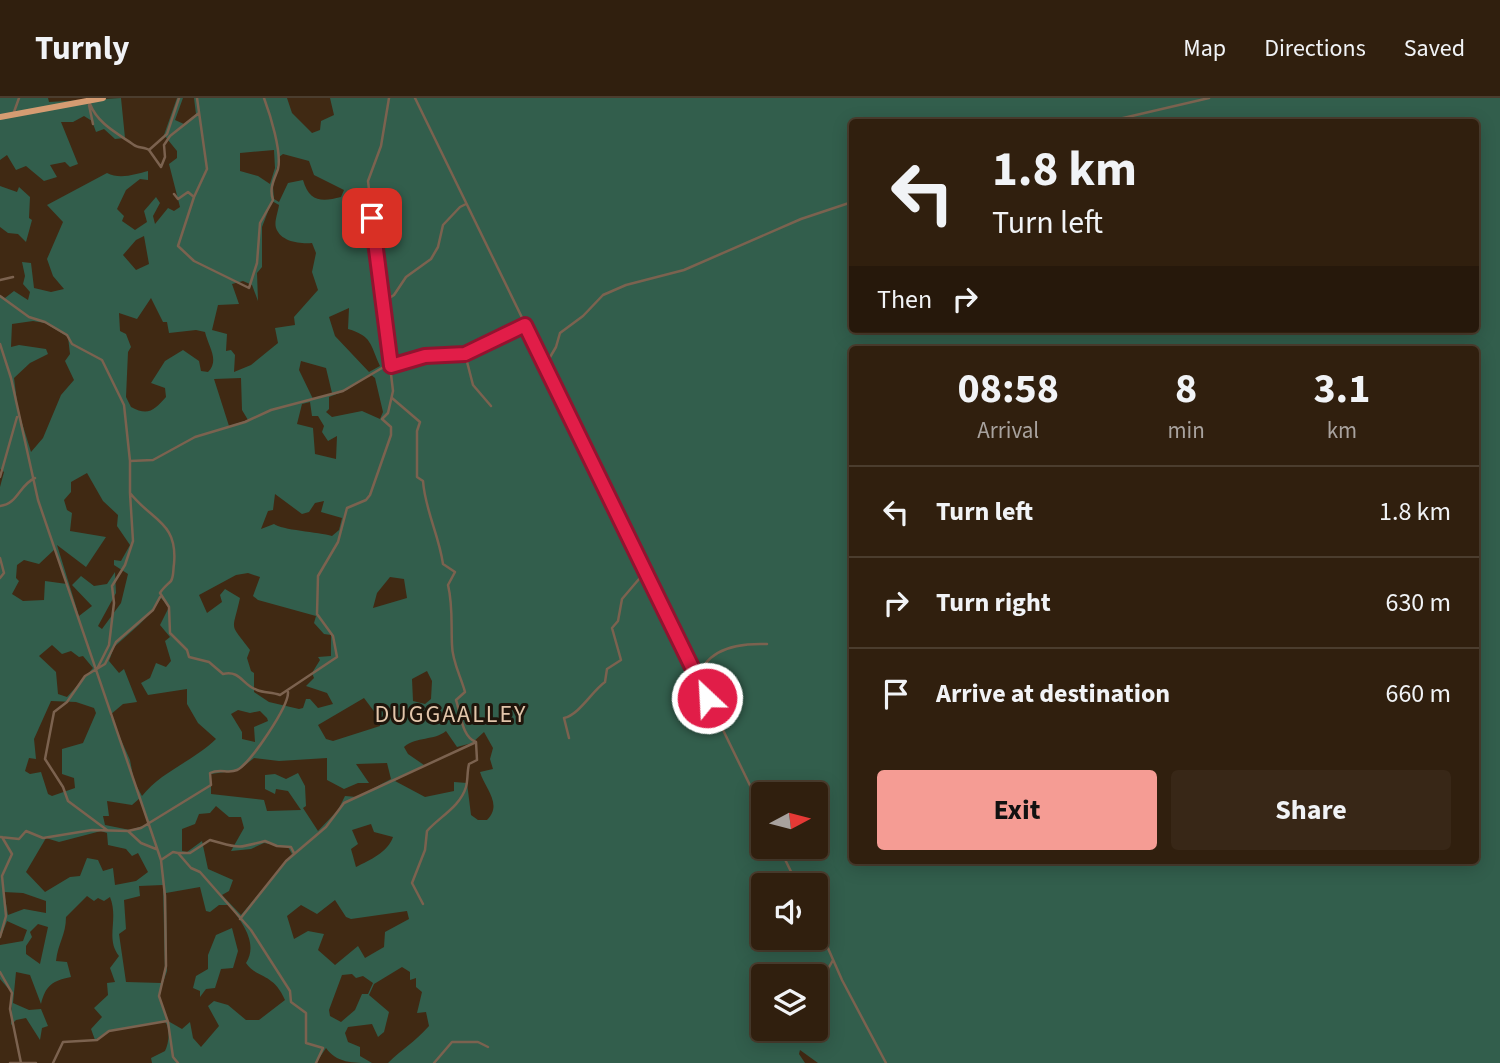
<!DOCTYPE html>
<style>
body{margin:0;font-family:"Source Sans 3",sans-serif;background:#382717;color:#f1f3f6;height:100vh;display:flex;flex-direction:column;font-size:26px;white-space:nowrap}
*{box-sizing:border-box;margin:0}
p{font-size:23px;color:#a8a29e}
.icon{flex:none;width:38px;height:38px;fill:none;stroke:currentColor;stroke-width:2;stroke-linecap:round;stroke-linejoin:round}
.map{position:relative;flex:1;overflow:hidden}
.sheet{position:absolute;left:849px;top:248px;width:630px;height:518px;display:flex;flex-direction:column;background:#301f0e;border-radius:7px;box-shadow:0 4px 18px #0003,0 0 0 2px #4b3d2e}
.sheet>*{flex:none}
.banner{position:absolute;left:849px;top:21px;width:630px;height:214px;border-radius:7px;box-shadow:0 4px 18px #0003,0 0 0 2px #4b3d2e;background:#301f0e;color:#f1f3f6;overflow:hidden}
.needle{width:46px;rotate:83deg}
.buttons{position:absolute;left:751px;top:684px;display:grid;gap:14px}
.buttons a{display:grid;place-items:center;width:77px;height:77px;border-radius:7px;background:#301f0e;box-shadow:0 4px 18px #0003,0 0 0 2px #4b3d2e;font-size:35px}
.pin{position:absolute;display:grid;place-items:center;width:60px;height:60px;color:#fff;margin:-30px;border-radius:14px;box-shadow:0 4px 10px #0006}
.me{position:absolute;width:77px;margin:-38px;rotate:335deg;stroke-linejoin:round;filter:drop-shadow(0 0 5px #0008)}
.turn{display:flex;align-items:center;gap:24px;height:147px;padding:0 28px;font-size:32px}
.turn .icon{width:91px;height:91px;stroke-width:2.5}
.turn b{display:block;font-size:49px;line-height:60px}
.then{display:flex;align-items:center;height:66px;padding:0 28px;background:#0003;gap:14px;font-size:26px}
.eta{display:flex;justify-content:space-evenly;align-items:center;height:119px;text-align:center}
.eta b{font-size:42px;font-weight:700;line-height:49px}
.primary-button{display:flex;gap:14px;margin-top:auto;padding:14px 28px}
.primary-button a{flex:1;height:80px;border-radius:7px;background:#f59c94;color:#111;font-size:28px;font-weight:700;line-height:80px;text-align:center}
.primary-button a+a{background:#382717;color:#f1f3f6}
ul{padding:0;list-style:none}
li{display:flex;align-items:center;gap:21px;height:91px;padding:0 28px;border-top:2px solid #4b3d2e}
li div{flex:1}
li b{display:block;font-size:26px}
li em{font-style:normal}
header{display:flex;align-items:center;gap:42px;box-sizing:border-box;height:98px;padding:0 35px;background:#301f0e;border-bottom:2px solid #4b3d2e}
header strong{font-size:33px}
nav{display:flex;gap:38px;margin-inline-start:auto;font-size:24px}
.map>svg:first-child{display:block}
.green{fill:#325e4c;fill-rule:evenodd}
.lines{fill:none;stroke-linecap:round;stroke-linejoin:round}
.minor{stroke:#7b624f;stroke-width:2.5}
.trunk{stroke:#d59c72;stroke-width:6}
.route-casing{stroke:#92132f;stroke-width:18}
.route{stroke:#e11d48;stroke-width:12}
.labels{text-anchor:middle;stroke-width:6;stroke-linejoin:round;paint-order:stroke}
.quarter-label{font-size:24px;letter-spacing:2px;fill:#e2c5aa;stroke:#1f150b}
</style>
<header>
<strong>Turnly</strong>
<nav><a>Map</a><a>Directions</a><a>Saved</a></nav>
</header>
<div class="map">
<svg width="1500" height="965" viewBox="0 0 1500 965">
<rect width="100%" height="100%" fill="#402913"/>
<path class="green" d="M0,0H48L49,4L121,0L125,40L115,41L104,31L96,34L92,23L84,18L73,24H61L78,66L70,69L65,64L50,67L57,79L44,83L26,68L16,72L7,57L0,62Z
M177,0H183L175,22L184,26L196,16L194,0H287L292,15L312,35L320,32L321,23L334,17L330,0H1500V965H818L800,952L799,956L805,965H388C403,950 414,945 429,928L426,914L417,915L422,894L416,889V880L410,882V874L402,869L374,886L369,897L389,914L384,934L378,939L372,926L348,929L345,935L348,944L360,949V958L372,965C352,965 337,965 326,950L316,965H152L151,960L165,953C169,945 171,929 164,923L108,933L95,942L91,931L102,919L94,910L108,897L107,885L115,884L110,870L119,858C105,840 119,822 110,799L104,803L98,800L94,803L87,798L66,819C66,837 58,845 56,863L67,864L71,879C52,883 46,887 41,906L30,877L16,874L13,905L29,912L41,911L48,928L42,930L40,942L26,920L16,922L11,927L12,895L0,881V847L23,843L27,832L7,823L0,841V389L4,374L0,371V197L5,200L14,193L28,202L30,194L23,186L25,178L22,164L31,165L34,190L51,194L64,191L53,178L47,161L63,124L47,107L107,75C120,82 136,76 148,73V82L140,81L126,92L117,111L124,118L122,123L135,132L147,124L144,113L156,99L160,105L153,118L155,126L168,110L174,113L180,109L169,66L177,60V53L164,37ZM852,24H1475V231H852ZM274,52L275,70L270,86L258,78L240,73V55ZM283,56L309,63L314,77L344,92L341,99C322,104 309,104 303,82L288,85L279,104L274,101L273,89L279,59ZM272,103L279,107C278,114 274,124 276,130C281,144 300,146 312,145L316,155L312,174L318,192L294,219L295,227L275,230L278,245L251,267L234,274L235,257L231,252L226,253L227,236L212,232L218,207L239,206L232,186L243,183L252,187L258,203L257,175L262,169V129ZM144,138L149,166L136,172L123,157L136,142ZM151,200L163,224H167L169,235L196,232L205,234C208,248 220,262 208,274L201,273L199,263L183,252L165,263L151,285L165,290L166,299C155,311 149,319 131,309L126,299L128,254L131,249L126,236L120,233L119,215L137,221ZM349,210L348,231C372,238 370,246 380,268L369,274L335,238L329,219ZM33,223L45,225L68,239L70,256L65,263L74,282L61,297L43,340L31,354L18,312L14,280L30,265L48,256L46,251L19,247L11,249L12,226ZM852,252H1475V763H852ZM301,263L326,270L332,295L313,301L299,272ZM370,276L375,280L383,314L380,321L362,313L332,319L326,314L329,311V299L347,292ZM241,280L242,312L248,322L229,328L214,281ZM310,304L312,318H318L324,328L322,334L328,343L337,338L336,361L315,356L313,330L297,326L302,306ZM87,375L103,403L118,417L117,428L130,447L121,463L114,462V467L128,476L121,505L102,531L98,528L116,495L115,474L107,486L94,488L81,478L72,487L92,508L79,518L57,447L86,469L106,439L70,433L72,415L67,412L64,402L71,394V384ZM275,396L302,416L309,414L315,405L324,403L321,414L342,420L339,432L332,438C319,434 281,432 274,426L261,431L268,413L273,412ZM55,451L67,486L45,483L44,502L23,503L12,496L19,483L16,480L17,467L24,462L39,466ZM248,475L260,479L253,498L258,502L316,518L314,525L324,536L331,537V558L318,559L320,562L312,575L314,580L306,588L327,595L333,606L318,610L310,601H306L303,610L299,611L269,604L254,594V575L251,573L247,560L250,552C229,523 232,536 240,500L225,491L220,497L222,504L207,515L199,497L236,477ZM390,479L404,481L407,500L373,510L377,495ZM161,500L169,509L160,527L170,539L165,543L171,563L166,569L156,565L150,580L141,585L148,597L187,591V606L198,625L216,641C192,664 162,673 142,698L134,683L130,662L110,617L123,606L137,604L124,571L119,575L109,563L114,549C129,535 150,520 161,500ZM52,547L62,556L71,553L79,559L83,558L93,570L67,599L58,596L56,574L39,558ZM427,573L432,583L431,601L425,606L413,603L412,581ZM364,600L379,620L380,628L333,643L326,641L318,627ZM51,603L76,604L94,610L96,615L83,645L62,651V676L74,680L75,690L52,698L48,696L41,674L30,676L25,673L29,660L36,661L34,641ZM238,612L250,615L260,613L267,620L268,623L254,629L255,644L242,641V634L231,616ZM446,633L457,649L472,645L484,634L493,650L490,661L493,671L480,674C485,691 503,706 487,722H478L471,717L467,685L454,684V693L425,699L395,683L424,667L408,656L404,649C417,638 434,643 446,633ZM254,660L279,663L327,660V682L344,691L358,685H369L356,666L387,665L391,681L357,699L345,698L338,712L318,733L303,710L306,708L305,688L298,675L286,681L275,676L265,677V691L275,696L276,691L288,693L301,712L267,713L264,702L211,696V676L239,672ZM763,696H816V749H763ZM140,700L149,726L130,732L105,727L103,718H109L107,703L132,707ZM216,708L229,719H241L244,730L231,753L251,751L264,745L288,749L292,756L241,817L222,797L229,793L233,782L208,771L202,743L187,754L182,753V731L195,726L199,716L210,715ZM371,726L374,734L393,739C388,754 370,762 356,769L351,751L358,746L352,732ZM101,733L107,735L108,747L126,751L132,758L138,755L148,774L136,783L115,787L113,770L103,773L98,762L87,760L80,778L70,779L45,794L26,774L46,740L59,744ZM163,787L165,876L161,885L126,884L119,836L126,831L124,802L140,798L139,788ZM763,788H816V840H763ZM200,789L206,813L210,814L219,807H229C241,823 259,845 246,865C257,881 273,874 285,902L259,922H246L228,907L214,903L208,908L219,928L201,949L193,940L190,924L182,931L168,923L159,896L167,873L166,795ZM4,794L23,795L46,803V815L24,811L8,817ZM335,802L346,819L351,821L407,813L409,821L385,834L384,849L365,860L358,848L335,867L318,852L324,836L308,833L294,841L287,818L301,807L317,816ZM38,826L48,829L40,866L26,856V848L32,839L30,834ZM352,876L356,880L363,878L373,885L368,896H362L355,912L341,924L330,918L329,912L342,877ZM763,878H816V931H763Z
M0,88L17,94L19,89L30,99L29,120L32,122L26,144L18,136L8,135L0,129Z
M232,830L238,853L233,870L221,871L215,890L206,891L200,899V893L193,890L196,878L208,871V857L216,837Z"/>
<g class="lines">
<path class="minor" d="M197,0L207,71L194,99L178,148L194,163L249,190L257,165L260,125L273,102C269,90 274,82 278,71C282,54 270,16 264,0
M415,0L763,714
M90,6C98,26 117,35 134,47C137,50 145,49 149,52L167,36L179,0
M89,7L93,26
M14,14L19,0
M1106,24L1209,0
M149,52L161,69L165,59L164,47L170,38L199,15
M174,96L178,101L188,94L194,99
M0,182L13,179
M0,198L29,219L45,224L67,237L72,246L102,262L124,307L130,363L153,362L195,339L245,324L271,312L343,293L382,270L425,258L465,256L525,227
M382,205L394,197L406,179L431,161L438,149L443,127L460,109L466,106
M0,246L11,280L38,402L161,762L165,798L166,868L159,898L168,924L173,959L178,965
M465,256L473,287L491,308
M546,266L556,249L560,235L583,218L603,197L626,187L684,172L801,121L852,104
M392,300L420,324L417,333V379L423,383C425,412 439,437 443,466L455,474L448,487C453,507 451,527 452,547C452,563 461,579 465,594L456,602C461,617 462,639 476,644L477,662L469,666C467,674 468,682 466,689C460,709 439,719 427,733L425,752L412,785L423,806
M130,363V395C152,423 178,424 174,466C173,471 174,478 171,483C167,487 163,490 160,495L169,509L170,535L187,552L189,559L209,564L223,576C241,572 242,587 257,592C264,595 272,594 280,597L337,559L333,538L317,516L318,478L338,444L347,410L366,402L370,397L391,337V329L382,321L388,315L393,293L368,83L381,48L389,0
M0,379L17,319
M0,408C18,406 19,387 35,380
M0,460L4,475L0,480
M97,571L109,547L114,505L112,488L125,467L133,443L130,395
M698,582C705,550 739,545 767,546
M569,640L564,620C579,617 592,593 605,584L607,571L621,562L612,530L618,523L622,501L645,474
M107,732L68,703L63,689L45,661L54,614L67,604L85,578L105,566L116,544L153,512L160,499
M128,733L141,745L156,751
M0,739L19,741L26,733L43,740L92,732L128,733L141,730L211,687L210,675C220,670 228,676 237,672C250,666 289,608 288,594
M779,749L798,788
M178,755H190L210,742C240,750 235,751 265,743L277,748L291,749L294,755
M161,762L173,754L178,755L191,770L200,774L251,832L290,893L291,904L306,915V945L323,950L316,965
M240,821L286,763L326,729L344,705L474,645
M816,823L842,882L886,965
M0,839L6,818L2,778L12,756L2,739
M0,874L12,895L10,911L21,965
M816,893L833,862
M10,965H36
M53,965L63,944L97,942L109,933L167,923
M434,965L452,944H478L488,949"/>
<path class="trunk" d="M0,19L103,0"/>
</g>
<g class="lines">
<g class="route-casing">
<path id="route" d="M372,120L391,268L425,258L465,256L525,227L707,600"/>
</g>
<use href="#route" class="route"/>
</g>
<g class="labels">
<g class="quarter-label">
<text x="451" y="624">DUGGAALLEY</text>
</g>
</g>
</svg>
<div class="buttons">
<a><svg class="needle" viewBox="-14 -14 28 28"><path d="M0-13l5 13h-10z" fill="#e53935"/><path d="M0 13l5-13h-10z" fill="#a8a29e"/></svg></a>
<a><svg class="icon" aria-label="sound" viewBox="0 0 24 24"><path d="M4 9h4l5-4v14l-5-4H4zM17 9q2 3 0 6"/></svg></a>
<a><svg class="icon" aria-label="layers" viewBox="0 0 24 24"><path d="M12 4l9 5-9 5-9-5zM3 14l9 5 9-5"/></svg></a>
</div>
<div class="pin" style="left:372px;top:120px;background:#d93025"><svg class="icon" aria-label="arrive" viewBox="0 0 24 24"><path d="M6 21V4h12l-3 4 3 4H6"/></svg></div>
<svg class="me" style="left:707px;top:600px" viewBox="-20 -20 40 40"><circle r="17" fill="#e11d48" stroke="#fff" stroke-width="3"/><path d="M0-11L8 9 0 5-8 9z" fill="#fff"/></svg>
<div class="banner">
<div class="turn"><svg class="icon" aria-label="left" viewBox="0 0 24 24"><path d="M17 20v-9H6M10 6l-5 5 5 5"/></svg><div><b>1.8 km</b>Turn left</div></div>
<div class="then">Then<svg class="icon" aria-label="right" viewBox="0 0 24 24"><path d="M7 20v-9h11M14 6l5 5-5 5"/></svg></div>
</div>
<section class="sheet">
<div class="eta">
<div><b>08:58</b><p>Arrival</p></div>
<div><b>8</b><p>min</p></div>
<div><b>3.1</b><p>km</p></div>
</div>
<ul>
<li><svg class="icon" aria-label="left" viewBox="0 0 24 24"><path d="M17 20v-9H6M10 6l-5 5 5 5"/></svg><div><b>Turn left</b></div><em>1.8 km</em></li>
<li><svg class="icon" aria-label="right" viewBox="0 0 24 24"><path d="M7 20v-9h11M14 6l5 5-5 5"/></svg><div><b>Turn right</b></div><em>630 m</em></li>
<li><svg class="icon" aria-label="arrive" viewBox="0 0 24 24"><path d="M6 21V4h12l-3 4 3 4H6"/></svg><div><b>Arrive at destination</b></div><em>660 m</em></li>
</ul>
<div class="primary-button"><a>Exit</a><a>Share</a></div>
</section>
</div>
